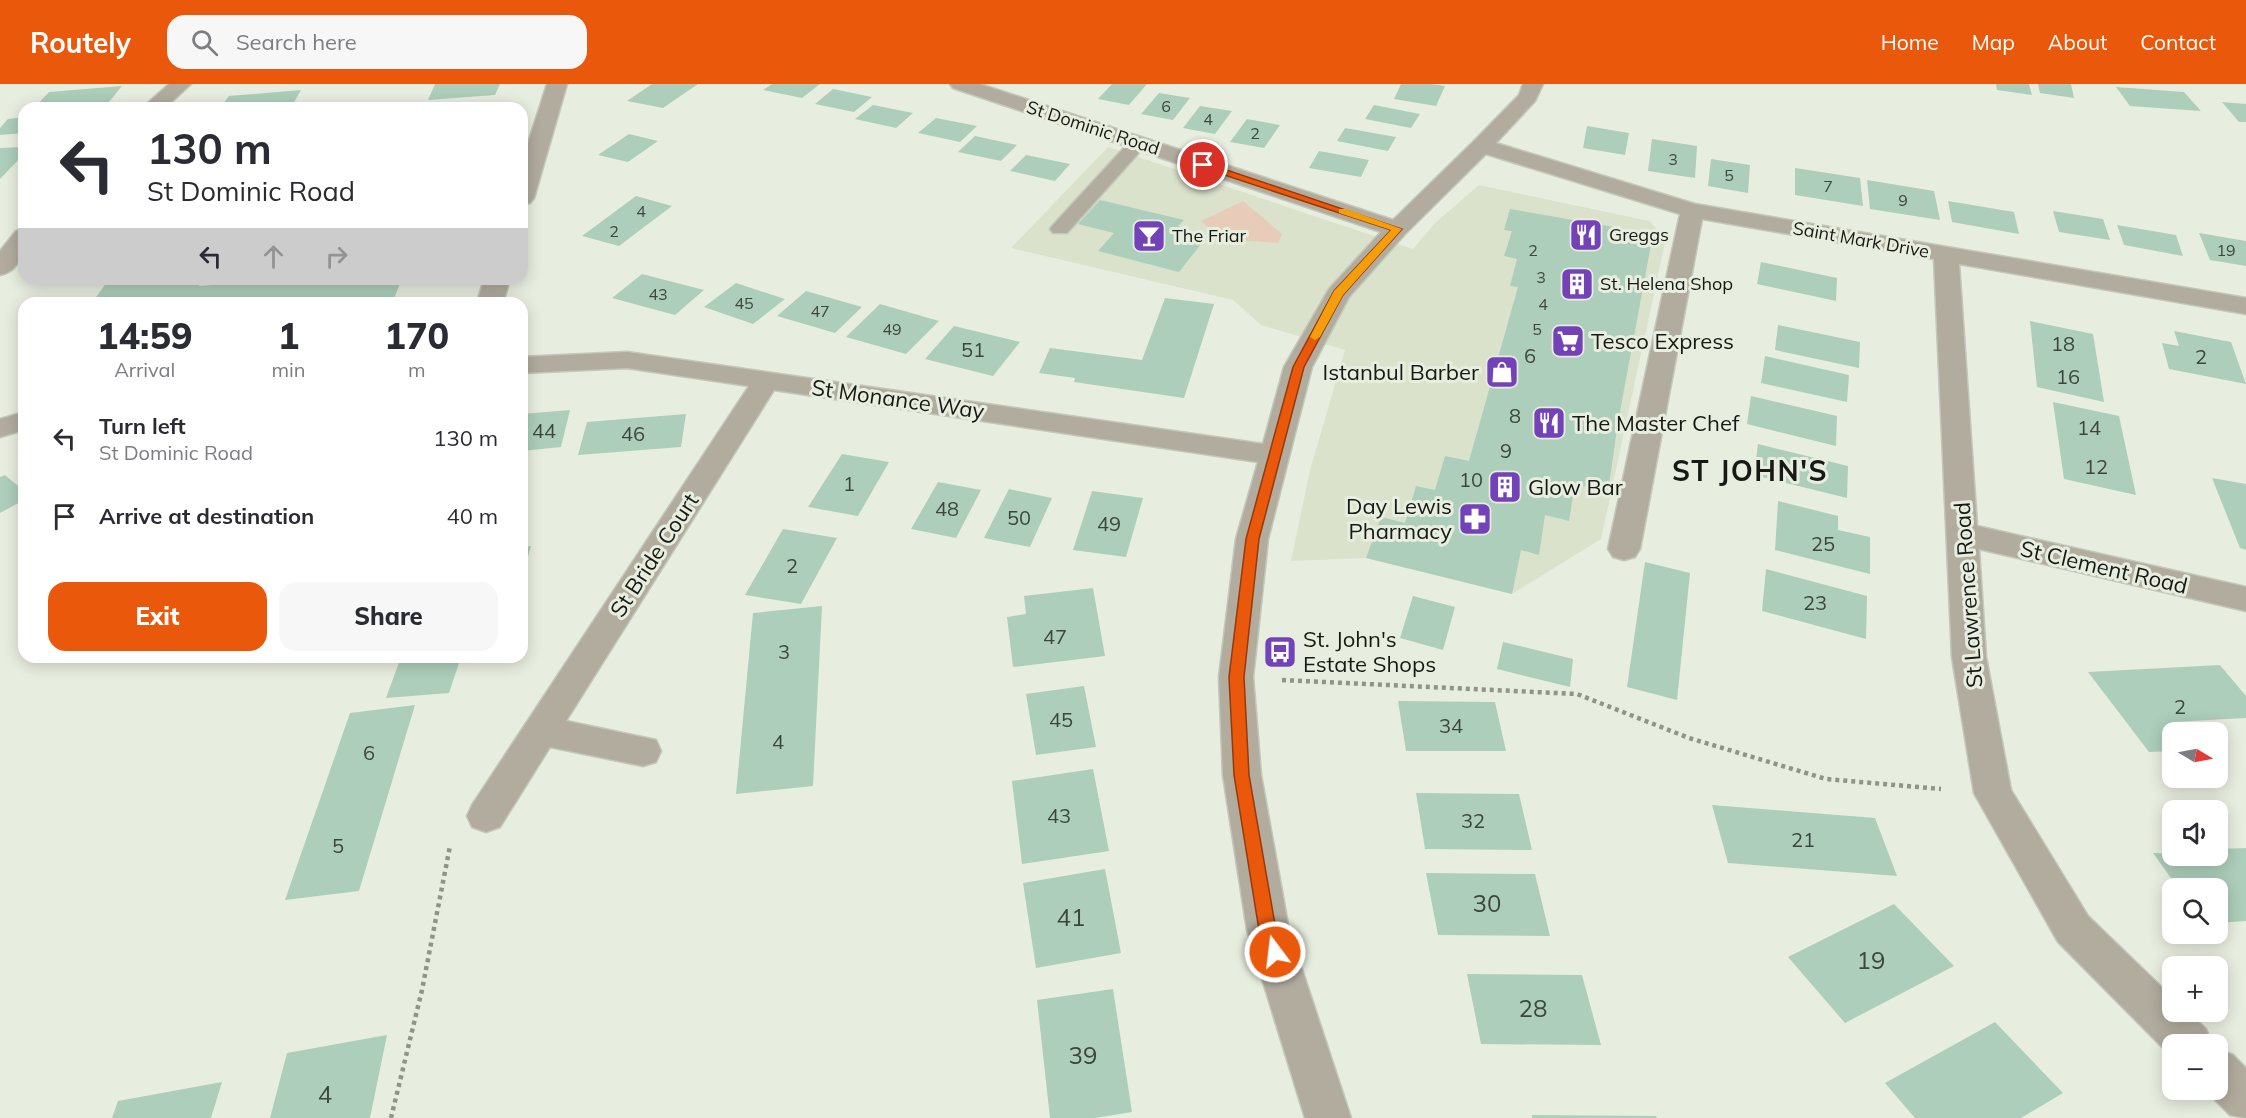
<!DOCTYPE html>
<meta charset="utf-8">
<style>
body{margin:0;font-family:Mulish,sans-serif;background:#f7f7f7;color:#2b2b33;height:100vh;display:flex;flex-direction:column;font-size:22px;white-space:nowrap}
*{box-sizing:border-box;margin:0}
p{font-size:20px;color:#7c7c81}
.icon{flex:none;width:33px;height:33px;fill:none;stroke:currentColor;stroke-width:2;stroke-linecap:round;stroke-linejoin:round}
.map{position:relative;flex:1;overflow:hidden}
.panel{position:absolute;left:18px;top:213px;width:510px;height:366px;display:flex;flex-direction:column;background:#fff;border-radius:18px;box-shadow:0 3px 15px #0003}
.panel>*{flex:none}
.guide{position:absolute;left:18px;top:18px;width:510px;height:183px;border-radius:18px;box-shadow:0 3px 15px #0003;background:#fff;color:#2b2b33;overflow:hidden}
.needle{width:39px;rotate:100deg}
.fabs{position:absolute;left:2162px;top:638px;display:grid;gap:12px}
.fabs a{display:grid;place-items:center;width:66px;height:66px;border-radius:12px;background:#fff;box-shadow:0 3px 15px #0003;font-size:30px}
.pin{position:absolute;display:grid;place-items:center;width:51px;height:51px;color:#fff;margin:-26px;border:3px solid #fff;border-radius:50%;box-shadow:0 2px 6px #0007}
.me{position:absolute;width:66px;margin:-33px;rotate:345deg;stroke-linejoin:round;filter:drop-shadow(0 0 4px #0008)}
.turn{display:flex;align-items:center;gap:21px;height:126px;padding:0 30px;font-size:27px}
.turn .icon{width:78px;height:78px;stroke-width:2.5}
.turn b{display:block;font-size:42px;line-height:51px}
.lanes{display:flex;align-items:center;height:57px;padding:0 30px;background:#0003;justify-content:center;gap:30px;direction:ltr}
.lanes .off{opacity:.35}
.eta{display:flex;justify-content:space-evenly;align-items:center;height:102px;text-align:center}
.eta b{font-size:36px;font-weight:800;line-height:42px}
.primary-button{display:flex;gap:12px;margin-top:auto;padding:12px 30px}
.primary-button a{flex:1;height:69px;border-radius:18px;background:#ea580c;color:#fff;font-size:24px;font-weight:800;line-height:69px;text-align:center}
.primary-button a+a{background:#f7f7f7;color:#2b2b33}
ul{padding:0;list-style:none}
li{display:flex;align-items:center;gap:18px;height:78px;padding:0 30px}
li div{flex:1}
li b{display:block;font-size:22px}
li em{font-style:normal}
header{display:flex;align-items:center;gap:36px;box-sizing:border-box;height:84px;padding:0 30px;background:#ea580c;color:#fff}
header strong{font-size:28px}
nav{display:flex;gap:33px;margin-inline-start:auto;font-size:21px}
.search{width:420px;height:54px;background:#f7f7f7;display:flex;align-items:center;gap:15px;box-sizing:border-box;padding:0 21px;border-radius:18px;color:#7c7c81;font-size:22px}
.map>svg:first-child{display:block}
.built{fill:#dae2cc}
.green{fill:#e8cbb8}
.building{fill:#adceba}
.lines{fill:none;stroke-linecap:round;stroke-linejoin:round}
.lane-casing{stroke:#c2c8ba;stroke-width:3}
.street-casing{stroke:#c2c8ba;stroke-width:3}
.path{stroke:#8f9489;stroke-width:4.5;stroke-dasharray:4 4;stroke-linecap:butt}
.lane{fill:#b2ac9f;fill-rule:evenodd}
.street{fill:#b2ac9f;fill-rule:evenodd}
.route{fill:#ea580c;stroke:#983908;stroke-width:1.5}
.slow{fill:#f59e0b}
.labels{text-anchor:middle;stroke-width:6;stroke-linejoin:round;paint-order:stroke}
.far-number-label{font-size:16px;fill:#3c463e}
.far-street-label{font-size:18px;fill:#171914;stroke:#e8eedf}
.far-poi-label{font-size:18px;fill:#171914;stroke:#e8eedf;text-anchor:start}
.number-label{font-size:20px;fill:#3c463e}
.poi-label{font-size:22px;fill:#171914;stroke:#e8eedf;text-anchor:start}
.street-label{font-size:22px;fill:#171914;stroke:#e8eedf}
.near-number-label{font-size:24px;fill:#3c463e}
.district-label{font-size:28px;font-weight:bold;letter-spacing:1.5px;fill:#171914;stroke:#e8eedf}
</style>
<header>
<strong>Routely</strong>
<div class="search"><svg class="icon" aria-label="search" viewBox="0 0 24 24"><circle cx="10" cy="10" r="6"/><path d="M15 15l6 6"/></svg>Search here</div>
<nav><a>Home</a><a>Map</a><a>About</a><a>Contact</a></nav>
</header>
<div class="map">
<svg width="2246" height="1034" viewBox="0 0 2246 1034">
<rect width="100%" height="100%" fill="#e8eedf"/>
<path class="built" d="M1108,63L1413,165L1435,139L1479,101L1649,137L1666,154L1601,455L1512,510L1366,474L1291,477L1310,386L1345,266L1261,241L1233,216L1011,164Z"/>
<path class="green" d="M1243,117L1282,150L1278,159L1222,155L1201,137Z"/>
<path class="building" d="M435,0H500L495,11L428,16Z
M652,0H698L663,24L627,17Z
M772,0H820L802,14L763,6Z
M1112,0H1147L1129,21L1098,15Z
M1401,0H1431L1445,2L1436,22L1394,15Z
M1996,0H2029L2032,11L1997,6Z
M2038,0H2071L2074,14L2040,9Z
M122,2L109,18L34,24L49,8Z
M2116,3L2184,8L2201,27L2130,22Z
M833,5L872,13L854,28L815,20Z
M301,6L292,22L220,24L229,12Z
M1159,9L1190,14L1173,36L1141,30Z
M2222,18L2246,20V38H2239Z
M873,21L913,29L896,44L855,35Z
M1374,21L1420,30L1411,44L1365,35Z
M1200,22L1232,27L1215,50L1183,44Z
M24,33V49L0,51V44L8,35Z
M936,34L977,42L960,58L918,49Z
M1247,35L1280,41L1264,64L1230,58Z
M1587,42L1629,49L1625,71L1583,64Z
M1345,44L1396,53L1388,67L1337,57Z
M629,50L658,57L628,78L598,71Z
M975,52L1017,61L1001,77L958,68Z
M1652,55L1697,62L1695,94L1648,87Z
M24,63V70L0,95V64Z
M1319,67L1369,76L1361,93L1309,84Z
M1026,71L1070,80L1055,97L1010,87Z
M1711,75L1750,81L1748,109L1708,102Z
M1795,84L1860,94L1863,122L1795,111Z
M1867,96L1934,107L1940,136L1870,125Z
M636,112L672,122L619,162L582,152Z
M1100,116L1184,136L1178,142L1184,144L1188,155L1202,159L1179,188L1098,167L1114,149L1078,140Z
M1948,117L2014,128L2019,150L1952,138Z
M1510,125L1637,147L1651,161L1618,338L1608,408L1575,400L1569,437L1545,431L1539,471L1521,466L1512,510L1366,474L1381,433L1405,439L1416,402L1435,406L1445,372L1469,377L1518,203L1510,202L1517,175L1504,172L1512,147L1504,146Z
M2053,127L2103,135L2110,156L2059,148Z
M2117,141L2176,151L2183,172L2124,161Z
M2199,149L2246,157V182L2210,176Z
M1761,178L1837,194L1836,217L1757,200Z
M642,190L704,206L675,231L612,214Z
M109,195H204L199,202L264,197L265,195H402L392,219H92Z
M736,199L785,215L753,240L704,223Z
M806,207L862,223L835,249L777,232Z
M1165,214L1214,220L1184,314L1074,298L1075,294L1039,289L1050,264L1142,276Z
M880,220L939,237L906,270L846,253Z
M2030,237L2093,250L2104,318L2037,303Z
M1778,241L1860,258L1859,284L1775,266Z
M954,242L1020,258L993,292L925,275Z
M2174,247L2231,258L2246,300L2169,285L2162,259L2179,262Z
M1765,272L1849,291L1847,318L1761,299Z
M1751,312L1837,332L1836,362L1747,340Z
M2053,318L2119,332L2136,411L2064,395Z
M570,326L561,363L522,367V330Z
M686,330L681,363L578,371L587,338Z
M1758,360L1848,382L1847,414L1754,391Z
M842,370L889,378L858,432L808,423Z
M5,391L24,407V416L0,429V393Z
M2212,394L2246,400V466L2240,464Z
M938,398L981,406L956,454L911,445Z
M1009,405L1052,414L1030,463L984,454Z
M1092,407L1143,414L1126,473L1073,466Z
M1778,417L1838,432V446L1870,453V490L1775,466Z
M783,445L837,454L801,520L745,511Z
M531,462L523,490H522V463Z
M1645,478L1690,489L1677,616L1627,603Z
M1766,485L1867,512L1866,555L1762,527Z
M1093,504L1105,572L1013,583L1007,533L1026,530L1024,512Z
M1413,512L1455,523L1443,566L1400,554Z
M822,522L813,702L736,710L753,529Z
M1503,558L1573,575L1570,603L1497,585Z
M401,573H461L449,609L386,614Z
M2220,581L2246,612V634L2173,638L2181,648H2172V667L2149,668L2088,588Z
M1084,602L1096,663L1036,671L1026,610Z
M1398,617L1495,618L1506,667H1406Z
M415,621L359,807L285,816L350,629Z
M1093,685L1109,767L1022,780L1012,697Z
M1416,709L1519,710L1532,766L1425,765Z
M1712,721L1875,734L1897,792L1728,779Z
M2246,764V837L2217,839V804H2178L2153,769L2217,771V765Z
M1105,785L1121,869L1036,884L1023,799Z
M1426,789L1535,790L1550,852L1438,851Z
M1894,820L1954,882L1845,939L1788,873Z
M1467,890L1582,891L1601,961L1481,960Z
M1113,905L1132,1028L1095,1034H1050L1037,916Z
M1995,938L2063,1009L2021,1034H1915L1885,999Z
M387,951L370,1034H270L287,969Z
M222,998L211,1034H112L118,1017Z
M1532,1031L1656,1032L1657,1034H1532Z"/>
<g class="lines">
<g class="lane-casing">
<path id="lane" d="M1138,54L1144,55L1147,59L1144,63L1067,149H1053L1050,145L1053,141L1132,55Z"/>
</g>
<g class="street-casing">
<path id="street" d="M169,0H191L165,24H142Z
M547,0H567L534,114L530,119L522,121V78Z
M950,0H980L1393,136L1474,57L1519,11L1523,0H1543L1535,17L1496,59L1695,120L2246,214V230L1959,180L1977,442L2246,503V527L1979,465L1986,573L2011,706L2088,832L2172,913V927H2187L2206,945L2212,960H2172V973L2058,858L1974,709L1952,573L1934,175L1702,135L1640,465L1635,473L1624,476L1613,473L1608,465L1680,130L1486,70L1405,150L1349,213L1312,283L1268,455L1253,593L1261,691L1289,846L1351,1034H1305L1247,846L1223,691L1219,593L1236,455L1258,378L774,306L566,637L656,656L661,667L656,678L643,682L550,663L500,743L486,748L472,743L467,732L472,721L749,302L627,284L522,289V273L627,268L1263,360L1284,283L1329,205L1381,148L953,4Z
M24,145C24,164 23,186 0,191V167L16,147Z
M484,195H510L503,219H477Z
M24,328V346L0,353V335Z
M2217,965L2233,971L2246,984V1034L2230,1031L2204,1005H2217Z"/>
</g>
<path class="path" d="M1282,596L1577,610L1689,654L1826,695L1941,705
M391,1034L422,906L450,762"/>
<use href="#lane" class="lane"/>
<use href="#street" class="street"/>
</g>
<path class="route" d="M1200,79H1206L1402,145L1343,211L1304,283L1259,455L1244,593L1249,691L1276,846L1283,868L1281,874L1275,876L1268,874L1259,846L1234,691L1229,593L1246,455L1293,283L1334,207L1391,146L1200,83Z"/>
<path class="slow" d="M1339,125H1346L1402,145L1343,211L1320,253L1315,256L1310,253L1334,207L1391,146L1339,129Z"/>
<defs>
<g id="restaurant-square" transform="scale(1.725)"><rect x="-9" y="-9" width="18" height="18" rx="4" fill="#7342b9" stroke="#e8eedf"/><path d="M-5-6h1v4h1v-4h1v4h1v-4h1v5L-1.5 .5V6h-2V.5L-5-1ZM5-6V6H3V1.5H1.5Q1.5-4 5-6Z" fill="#fff"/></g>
<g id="bar-square" transform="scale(1.725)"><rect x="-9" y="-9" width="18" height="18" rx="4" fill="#7342b9" stroke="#e8eedf"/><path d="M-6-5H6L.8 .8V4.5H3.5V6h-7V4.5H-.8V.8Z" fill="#fff"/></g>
<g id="building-square" transform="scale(1.725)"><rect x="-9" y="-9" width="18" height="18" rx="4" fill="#7342b9" stroke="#e8eedf"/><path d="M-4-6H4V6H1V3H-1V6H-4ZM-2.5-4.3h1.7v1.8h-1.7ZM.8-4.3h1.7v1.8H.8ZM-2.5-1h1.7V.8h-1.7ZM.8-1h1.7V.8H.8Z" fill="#fff"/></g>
<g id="supermarket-square" transform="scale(1.725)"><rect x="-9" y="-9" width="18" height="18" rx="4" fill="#7342b9" stroke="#e8eedf"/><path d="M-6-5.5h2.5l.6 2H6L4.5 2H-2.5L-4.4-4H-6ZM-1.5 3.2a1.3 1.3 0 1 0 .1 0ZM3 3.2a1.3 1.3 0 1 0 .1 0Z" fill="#fff"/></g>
<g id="shop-square" transform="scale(1.725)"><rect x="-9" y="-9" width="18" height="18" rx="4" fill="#7342b9" stroke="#e8eedf"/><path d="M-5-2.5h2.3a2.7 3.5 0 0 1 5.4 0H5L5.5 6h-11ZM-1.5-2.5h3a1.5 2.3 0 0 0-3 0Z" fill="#fff"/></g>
<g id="pharmacy-square" transform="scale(1.725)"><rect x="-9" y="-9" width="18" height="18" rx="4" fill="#7342b9" stroke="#e8eedf"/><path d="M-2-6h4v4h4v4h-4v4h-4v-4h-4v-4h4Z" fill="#fff"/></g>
<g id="bus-square" transform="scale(1.725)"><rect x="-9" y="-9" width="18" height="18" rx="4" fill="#7342b9" stroke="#e8eedf"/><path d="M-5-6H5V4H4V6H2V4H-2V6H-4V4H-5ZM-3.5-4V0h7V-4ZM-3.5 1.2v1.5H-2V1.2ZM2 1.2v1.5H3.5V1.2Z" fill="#fff"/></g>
</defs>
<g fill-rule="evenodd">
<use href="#restaurant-square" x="1586" y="151"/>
<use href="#bar-square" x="1149" y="152"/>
<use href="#building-square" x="1577" y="200"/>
<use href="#supermarket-square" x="1568" y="257"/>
<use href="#shop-square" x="1502" y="288"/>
<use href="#restaurant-square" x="1549" y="339"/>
<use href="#building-square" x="1505" y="403"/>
<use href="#pharmacy-square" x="1475" y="435"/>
<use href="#bus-square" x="1280" y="568"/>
</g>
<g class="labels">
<g class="far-number-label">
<text x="1166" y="28">6</text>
<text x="1208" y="41">4</text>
<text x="1255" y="55">2</text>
<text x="1673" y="81">3</text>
<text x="1729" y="97">5</text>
<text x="1828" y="108">7</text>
<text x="1903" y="122">9</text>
<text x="641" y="133">4</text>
<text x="614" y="153">2</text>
<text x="1533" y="172">2</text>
<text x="2226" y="172">19</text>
<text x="1541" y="199">3</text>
<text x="658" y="216">43</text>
<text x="744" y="225">45</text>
<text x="1543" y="226">4</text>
<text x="820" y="233">47</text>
<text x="892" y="251">49</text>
<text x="1537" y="251">5</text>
</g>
<g class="far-street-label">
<text transform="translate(1093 44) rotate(18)" y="6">St Dominic Road</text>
<text transform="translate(1861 156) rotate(10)" y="6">Saint Mark Drive</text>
</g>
<g class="far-poi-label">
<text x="1609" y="157">Greggs</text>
<text x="1172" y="158">The Friar</text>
<text x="1600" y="206">St. Helena Shop</text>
</g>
<g class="number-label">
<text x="2063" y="267">18</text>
<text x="973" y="273">51</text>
<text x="1530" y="279">6</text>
<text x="2201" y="280">2</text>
<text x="2068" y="300">16</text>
<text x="1515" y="339">8</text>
<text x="2089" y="351">14</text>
<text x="544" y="354">44</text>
<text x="633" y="357">46</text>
<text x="1506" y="374">9</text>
<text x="2096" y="390">12</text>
<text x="1471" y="403">10</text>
<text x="849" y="407">1</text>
<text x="947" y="432">48</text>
<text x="1019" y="441">50</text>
<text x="1109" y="447">49</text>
<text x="1823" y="467">25</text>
<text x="792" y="489">2</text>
<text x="1815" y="526">23</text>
<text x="1055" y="560">47</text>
<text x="784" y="575">3</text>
<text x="2180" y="630">2</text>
<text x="1061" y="643">45</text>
<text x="1451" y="649">34</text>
<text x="778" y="665">4</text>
<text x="369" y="676">6</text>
<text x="1059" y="739">43</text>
<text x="1473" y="744">32</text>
<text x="1803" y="763">21</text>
<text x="338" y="769">5</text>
</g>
<g class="poi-label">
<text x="1591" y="265">Tesco Express</text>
<text x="1479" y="296" text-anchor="end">Istanbul Barber</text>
<text x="1572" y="347">The Master Chef</text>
<text x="1528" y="411">Glow Bar</text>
<text x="1452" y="430" text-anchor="end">Day Lewis<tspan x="1452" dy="25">Pharmacy</tspan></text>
<text x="1303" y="563">St. John's<tspan x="1303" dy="25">Estate Shops</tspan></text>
</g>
<g class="street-label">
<text transform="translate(898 315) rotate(8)" y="8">St Monance Way</text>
<text transform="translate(654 471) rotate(-57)" y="8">St Bride Court</text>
<text transform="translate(2104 483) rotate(13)" y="8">St Clement Road</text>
<text transform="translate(1968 511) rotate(-94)" y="8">St Lawrence Road</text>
</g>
<g class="near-number-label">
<text x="1487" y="828">30</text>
<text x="1071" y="842">41</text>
<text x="1871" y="885">19</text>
<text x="1533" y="933">28</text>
<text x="1083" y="980">39</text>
<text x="325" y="1019">4</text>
</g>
<g class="district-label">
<text x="1750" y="397">ST JOHN'S</text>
</g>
</g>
</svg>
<div class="fabs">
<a><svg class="needle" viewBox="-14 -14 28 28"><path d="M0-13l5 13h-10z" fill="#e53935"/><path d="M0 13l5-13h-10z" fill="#7c7c81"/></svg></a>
<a><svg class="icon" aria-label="sound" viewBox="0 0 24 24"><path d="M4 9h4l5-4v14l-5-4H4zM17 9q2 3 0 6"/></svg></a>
<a><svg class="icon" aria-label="search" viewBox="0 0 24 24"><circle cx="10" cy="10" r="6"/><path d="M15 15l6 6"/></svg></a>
<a>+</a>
<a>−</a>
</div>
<div class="pin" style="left:1203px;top:81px;background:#d93025"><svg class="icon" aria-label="arrive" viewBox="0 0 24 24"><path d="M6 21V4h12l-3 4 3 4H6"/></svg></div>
<svg class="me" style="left:1275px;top:868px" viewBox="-20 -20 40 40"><circle r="17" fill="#ea580c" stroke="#fff" stroke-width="3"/><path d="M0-11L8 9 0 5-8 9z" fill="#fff"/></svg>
<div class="guide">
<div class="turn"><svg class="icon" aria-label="left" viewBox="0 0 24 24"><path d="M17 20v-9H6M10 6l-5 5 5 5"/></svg><div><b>130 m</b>St Dominic Road</div></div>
<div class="lanes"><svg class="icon" aria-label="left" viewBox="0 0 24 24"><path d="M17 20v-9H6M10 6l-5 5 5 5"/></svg><svg class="icon off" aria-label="ahead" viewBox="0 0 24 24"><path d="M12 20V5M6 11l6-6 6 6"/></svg><svg class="icon off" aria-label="right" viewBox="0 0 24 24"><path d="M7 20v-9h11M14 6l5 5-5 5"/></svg></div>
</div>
<section class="panel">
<div class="eta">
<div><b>14:59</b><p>Arrival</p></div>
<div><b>1</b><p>min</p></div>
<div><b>170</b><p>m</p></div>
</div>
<ul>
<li><svg class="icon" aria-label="left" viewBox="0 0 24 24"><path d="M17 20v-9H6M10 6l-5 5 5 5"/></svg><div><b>Turn left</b><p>St Dominic Road</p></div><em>130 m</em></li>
<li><svg class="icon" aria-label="arrive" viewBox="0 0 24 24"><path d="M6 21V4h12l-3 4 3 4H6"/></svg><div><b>Arrive at destination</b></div><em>40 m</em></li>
</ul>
<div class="primary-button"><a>Exit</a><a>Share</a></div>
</section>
</div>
